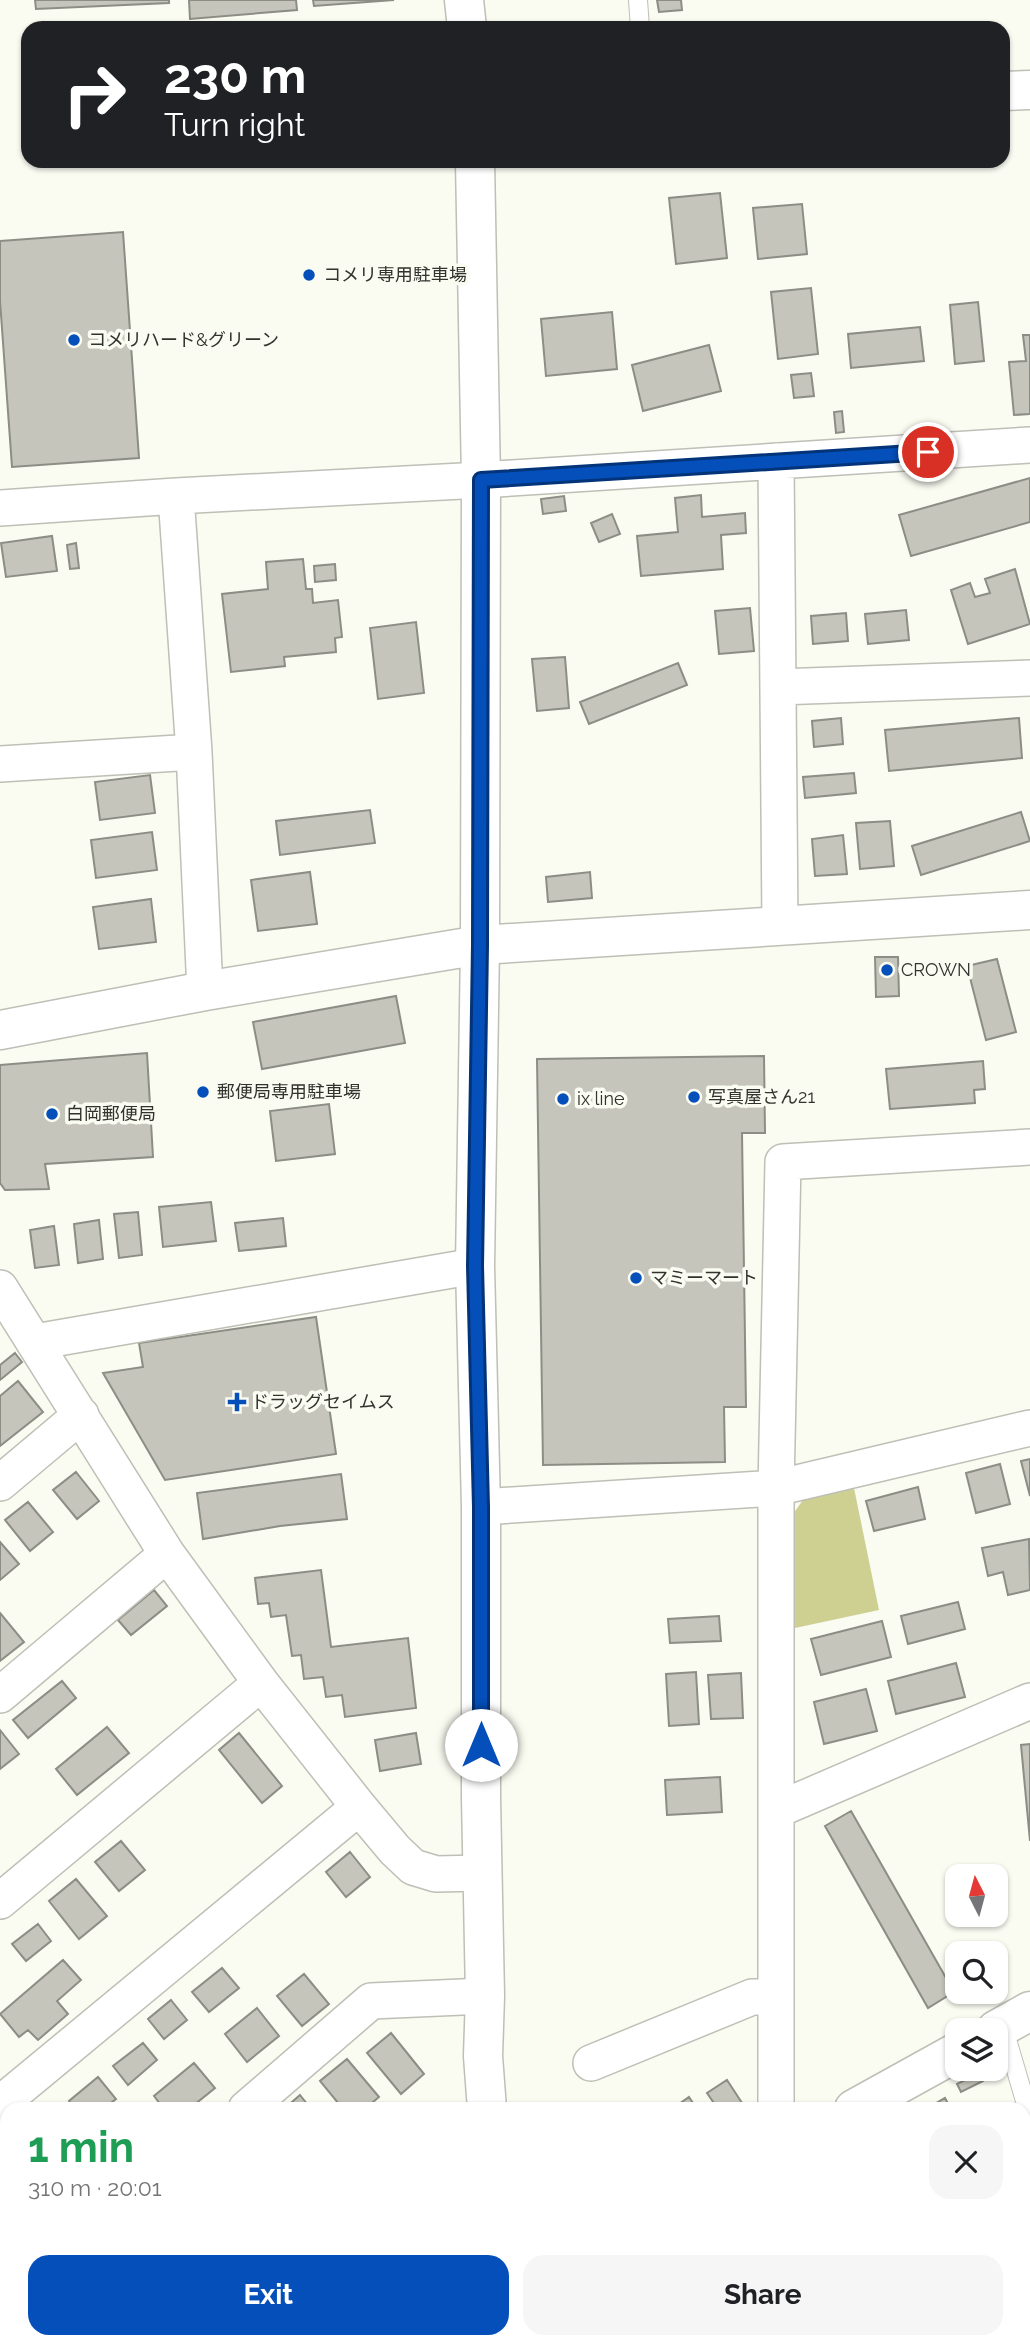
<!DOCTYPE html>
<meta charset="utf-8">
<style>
body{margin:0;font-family:Raleway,"Noto Sans JP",sans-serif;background:#f6f6f6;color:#202124;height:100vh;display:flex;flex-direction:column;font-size:26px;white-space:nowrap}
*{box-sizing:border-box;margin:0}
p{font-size:23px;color:#757577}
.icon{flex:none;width:38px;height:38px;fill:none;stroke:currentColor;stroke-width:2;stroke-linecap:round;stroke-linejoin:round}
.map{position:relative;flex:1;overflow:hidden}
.side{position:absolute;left:0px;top:2102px;width:1031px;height:247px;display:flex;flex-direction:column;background:#fff;border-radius:21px 21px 0 0;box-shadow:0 2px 5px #0004}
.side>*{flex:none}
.top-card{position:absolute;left:21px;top:21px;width:989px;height:147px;border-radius:21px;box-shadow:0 2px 5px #0004;background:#202124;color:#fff;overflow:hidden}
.needle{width:46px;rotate:354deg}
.buttons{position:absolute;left:945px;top:1864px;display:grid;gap:14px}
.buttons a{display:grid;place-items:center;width:63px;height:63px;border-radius:14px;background:#fff;box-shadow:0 2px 5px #0004;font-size:35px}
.pin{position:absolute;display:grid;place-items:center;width:60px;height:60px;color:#fff;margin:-30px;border:4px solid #fff;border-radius:50%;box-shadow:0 2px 7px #0007}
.me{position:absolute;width:77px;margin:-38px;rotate:0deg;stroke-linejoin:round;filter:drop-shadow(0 0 5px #0008)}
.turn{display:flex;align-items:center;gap:24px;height:147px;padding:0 28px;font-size:32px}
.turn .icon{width:91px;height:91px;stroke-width:2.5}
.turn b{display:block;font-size:49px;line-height:60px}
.round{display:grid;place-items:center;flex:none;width:74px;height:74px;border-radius:21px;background:#f6f6f6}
.summary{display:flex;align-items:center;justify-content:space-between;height:119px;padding:0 28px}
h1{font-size:42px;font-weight:700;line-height:52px;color:#1e9e55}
.button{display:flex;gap:14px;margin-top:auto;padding:14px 28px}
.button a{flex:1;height:80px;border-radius:21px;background:#044fb9;color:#fff;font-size:28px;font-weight:700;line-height:80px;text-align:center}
.button a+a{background:#f6f6f6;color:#202124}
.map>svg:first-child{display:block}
.green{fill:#ced092}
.building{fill:#c5c5bc;stroke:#8c8d84;stroke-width:2}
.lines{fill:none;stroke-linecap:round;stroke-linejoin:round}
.service-casing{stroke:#bebfb6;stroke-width:20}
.minor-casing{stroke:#bebfb6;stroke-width:38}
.tertiary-casing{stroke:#bebfb6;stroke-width:41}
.service{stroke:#fff;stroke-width:18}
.minor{stroke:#fff;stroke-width:35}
.tertiary{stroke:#fff;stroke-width:38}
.route-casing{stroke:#033378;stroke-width:18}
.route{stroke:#044fb9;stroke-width:12}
.poi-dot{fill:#044fb9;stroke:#fafbf1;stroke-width:2.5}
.labels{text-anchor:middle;stroke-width:7;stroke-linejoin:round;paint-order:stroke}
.poi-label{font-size:18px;fill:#32322e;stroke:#fafbf1;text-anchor:start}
</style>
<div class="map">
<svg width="1030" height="2347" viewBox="0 0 1030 2347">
<rect width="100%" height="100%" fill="#fafbf1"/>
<path class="green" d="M854,1488L879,1610L795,1628L793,1514L803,1500Z"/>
<path class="building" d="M35,0H169V3L36,9Z
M189,0H296L297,10L190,19Z
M313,0H394L314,6Z
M657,0H681L682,10L659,12Z
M720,193L727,258L676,264L669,198Z
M802,204L807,254L758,259L753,208Z
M123,232L139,458L12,467L0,301V241Z
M811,288L818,354L778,359L771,292Z
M978,302L984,361L955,364L950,305Z
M612,312L617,369L546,376L541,319Z
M920,327L924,361L851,368L848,334Z
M1023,335H1030V414L1014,415L1009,362L1026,361Z
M709,345L721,391L643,411L632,365Z
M811,373L814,396L794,398L791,375Z
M842,411L844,432L836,433L834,412Z
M1030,478V522L911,556L899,515Z
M701,495L702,517L745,513L746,533L721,535L723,569L641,576L637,536L678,532L675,498Z
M564,496L566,511L543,514L541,499Z
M612,514L620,534L599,542L591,523Z
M52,536L57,571L6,577L1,543Z
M76,543L79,568L70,569L67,545Z
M303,559L306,589H312L313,603L338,600L342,637L335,638L336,652L284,657L285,666L231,672L222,594L268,589L266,562Z
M335,564L336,580L315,582L314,566Z
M1015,569L1030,624L968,644L951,590L970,583L975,597L990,593L985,579Z
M750,608L754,651L719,654L715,611Z
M906,610L909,640L868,644L865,614Z
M846,613L848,641L813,644L811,616Z
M416,622L424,693L378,699L370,628Z
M565,657L569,708L537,711L532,659Z
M678,663L687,685L589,724L580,702Z
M841,718L843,744L814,747L812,721Z
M1019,718L1022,758L889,771L885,730Z
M854,773L856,793L805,798L803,777Z
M150,775L155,813L100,820L95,782Z
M370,810L375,843L280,855L276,821Z
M1021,812L1030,841L921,875L912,846Z
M890,821L894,866L860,869L856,823Z
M152,832L157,870L96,878L91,840Z
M843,835L847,874L815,876L812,839Z
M310,872L317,924L258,931L251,880Z
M590,872L592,898L548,902L546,877Z
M151,899L156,942L99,949L93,907Z
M875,957H898L899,996L876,997Z
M997,959L1016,1032L986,1040L967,966Z
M396,996L405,1043L262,1069L253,1022Z
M147,1053L153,1157L45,1164L49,1189L5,1190L0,1183V1065Z
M764,1056L765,1133H742L746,1407H724L725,1462L543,1465L537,1059Z
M983,1061L985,1089L974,1090L975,1103L890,1109L886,1069Z
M329,1104L335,1154L276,1161L270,1111Z
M211,1202L216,1241L163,1247L159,1207Z
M138,1212L142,1255L119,1258L114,1214Z
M283,1218L286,1246L239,1251L235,1223Z
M99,1220L103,1259L78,1263L74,1224Z
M54,1226L59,1265L35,1268L30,1230Z
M316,1317L336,1454L165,1480L103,1373L143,1367L139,1343Z
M15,1353L22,1362L0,1380V1365Z
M18,1381L43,1412L0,1446V1396Z
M1030,1459V1496L1021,1461Z
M1000,1464L1010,1504L976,1513L966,1473Z
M76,1472L99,1501L77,1519L53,1490Z
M341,1474L347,1519L280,1526L203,1539L197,1493Z
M918,1487L925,1519L874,1531L866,1501Z
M28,1502L53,1532L30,1551L5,1520Z
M1029,1539L1030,1590L1008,1595L1003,1572L988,1576L982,1548Z
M0,1542L19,1564L0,1580Z
M321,1570L331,1647L408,1638L416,1708L345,1717L342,1695L326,1697L323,1677L304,1679L301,1655L292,1656L286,1615L271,1617L269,1603L258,1604L255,1578Z
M154,1590L167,1606L131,1635L118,1620Z
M958,1602L965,1629L908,1644L901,1616Z
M0,1613L24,1642L0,1661Z
M719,1616L721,1641L670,1643L668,1619Z
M882,1621L891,1657L821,1675L811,1639Z
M956,1663L965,1697L896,1714L888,1681Z
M696,1672L699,1724L669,1726L666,1674Z
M741,1673L743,1718L711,1719L708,1675Z
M62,1681L76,1698L28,1738L13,1720Z
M866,1689L877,1731L824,1744L814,1702Z
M107,1727L129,1753L77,1795L56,1769Z
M0,1730L19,1754L0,1769Z
M239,1733L282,1786L262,1803L219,1750Z
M416,1733L421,1764L380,1771L375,1740Z
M1030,1744V1841L1021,1745Z
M720,1777L722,1812L667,1815L665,1780Z
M851,1811L954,1992L928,2008L825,1826Z
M121,1841L145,1870L119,1891L95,1862Z
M350,1852L370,1877L346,1897L326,1872Z
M76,1879L107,1916L79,1939L49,1901Z
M38,1924L51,1941L26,1961L12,1944Z
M63,1960L81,1980L57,2001L68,2014L38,2040L28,2030L19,2037L0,2014Z
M222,1968L239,1988L209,2012L192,1992Z
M304,1974L329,2004L302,2026L277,1996Z
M171,2000L187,2020L164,2039L148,2019Z
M257,2008L279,2036L247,2062L225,2034Z
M391,2033L424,2074L401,2094L367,2053Z
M143,2043L157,2060L128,2085L113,2066Z
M347,2059L379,2097L365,2109H343L320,2081Z
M194,2063L215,2088L189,2109H164L154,2096Z
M979,2073L983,2081L961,2092L957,2084Z
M98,2077L116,2099L103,2109H75L69,2101Z
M727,2080L746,2109H718L707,2093Z
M300,2095L311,2109H284Z
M689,2097L697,2109H672Z
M945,2098L951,2109H926Z
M3,2136L7,2140V2184L5,2186L0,2180V2139Z
M7,2219V2256L0,2262V2224Z
M258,2342H309L302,2347H262Z
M354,2342H375L380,2347H347Z
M758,2342H810L812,2344L809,2347H763Z"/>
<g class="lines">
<g class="service-casing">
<path id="service" d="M638,0L640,28
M1003,2026L1030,2118"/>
</g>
<g class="minor-casing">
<path id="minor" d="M776,461L780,925
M176,496L194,752L205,991
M0,508L176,496L481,480L1030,445
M778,687L1030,678
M0,764L194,752
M0,1288L167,1554L261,1683L359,1807L395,1850L413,1867L436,1874L482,1873
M35,1342L475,1266
M0,1483L81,1415
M481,1507L776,1488L1030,1428
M0,1695L167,1554
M777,1810L1030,1701
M0,1901L261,1683
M591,2063L752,1997H776
M0,2104L359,1807
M246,2109L371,2001L485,1996
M776,2109V1488L783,1162L1030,1147
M0,2306L7,2300
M408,2342L413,2347
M656,2342L660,2347
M207,2347L213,2342"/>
</g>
<g class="tertiary-casing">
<path id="tertiary" d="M464,0L467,28
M1003,91L1030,90
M475,161L481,480L480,945L475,1266L481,1507V1798L485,1996L483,2056L487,2109
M0,1030L205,991L480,945L1030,910
M996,2030L1030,2011
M854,2109L957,2052
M0,2342L4,2347
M470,2347L476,2342"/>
</g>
<use href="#service" class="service"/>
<use href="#minor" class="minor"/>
<use href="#tertiary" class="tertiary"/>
</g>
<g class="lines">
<g class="route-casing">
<path id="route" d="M481,1745V1507L475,1266L480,945L481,480L928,452"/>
</g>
<use href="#route" class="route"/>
</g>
<g class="poi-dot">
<circle cx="309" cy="275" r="7"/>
<circle cx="74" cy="340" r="7"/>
<circle cx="887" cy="970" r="7"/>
<circle cx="203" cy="1092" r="7"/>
<circle cx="694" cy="1097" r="7"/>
<circle cx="563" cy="1099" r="7"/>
<circle cx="52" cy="1114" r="7"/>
<circle cx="636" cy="1278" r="7"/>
<path d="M233.5 1391.5h7v7h7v7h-7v7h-7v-7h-7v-7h7z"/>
</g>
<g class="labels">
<g class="poi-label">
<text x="323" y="281">コメリ専用駐車場</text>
<text x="88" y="346">コメリハード&amp;グリーン</text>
<text x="901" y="976">CROWN</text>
<text x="217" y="1098">郵便局専用駐車場</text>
<text x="708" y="1103">写真屋さん21</text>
<text x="577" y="1105">ix line</text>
<text x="66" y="1120">白岡郵便局</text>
<text x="650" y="1284">マミーマート</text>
<text x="251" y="1408">ドラッグセイムス</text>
</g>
</g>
</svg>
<div class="buttons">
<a><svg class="needle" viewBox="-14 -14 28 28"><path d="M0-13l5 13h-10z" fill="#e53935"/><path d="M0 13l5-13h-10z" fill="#757577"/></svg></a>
<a><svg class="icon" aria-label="search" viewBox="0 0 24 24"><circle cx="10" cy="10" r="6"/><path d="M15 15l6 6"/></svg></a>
<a><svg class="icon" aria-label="layers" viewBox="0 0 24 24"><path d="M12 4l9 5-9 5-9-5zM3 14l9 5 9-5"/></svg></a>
</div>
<div class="pin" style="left:928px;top:452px;background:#d93025"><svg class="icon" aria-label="arrive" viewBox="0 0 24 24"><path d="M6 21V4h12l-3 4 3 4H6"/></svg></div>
<svg class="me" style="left:481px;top:1745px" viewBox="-20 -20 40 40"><circle r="19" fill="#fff"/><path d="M0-13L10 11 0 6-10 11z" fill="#044fb9"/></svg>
<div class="top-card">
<div class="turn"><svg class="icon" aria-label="right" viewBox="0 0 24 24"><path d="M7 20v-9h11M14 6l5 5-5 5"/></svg><div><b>230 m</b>Turn right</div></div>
</div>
<section class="side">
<div class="summary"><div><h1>1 min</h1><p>310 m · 20:01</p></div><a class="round"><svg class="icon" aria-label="close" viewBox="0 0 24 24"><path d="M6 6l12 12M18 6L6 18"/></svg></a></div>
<div class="button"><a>Exit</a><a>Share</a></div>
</section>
</div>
